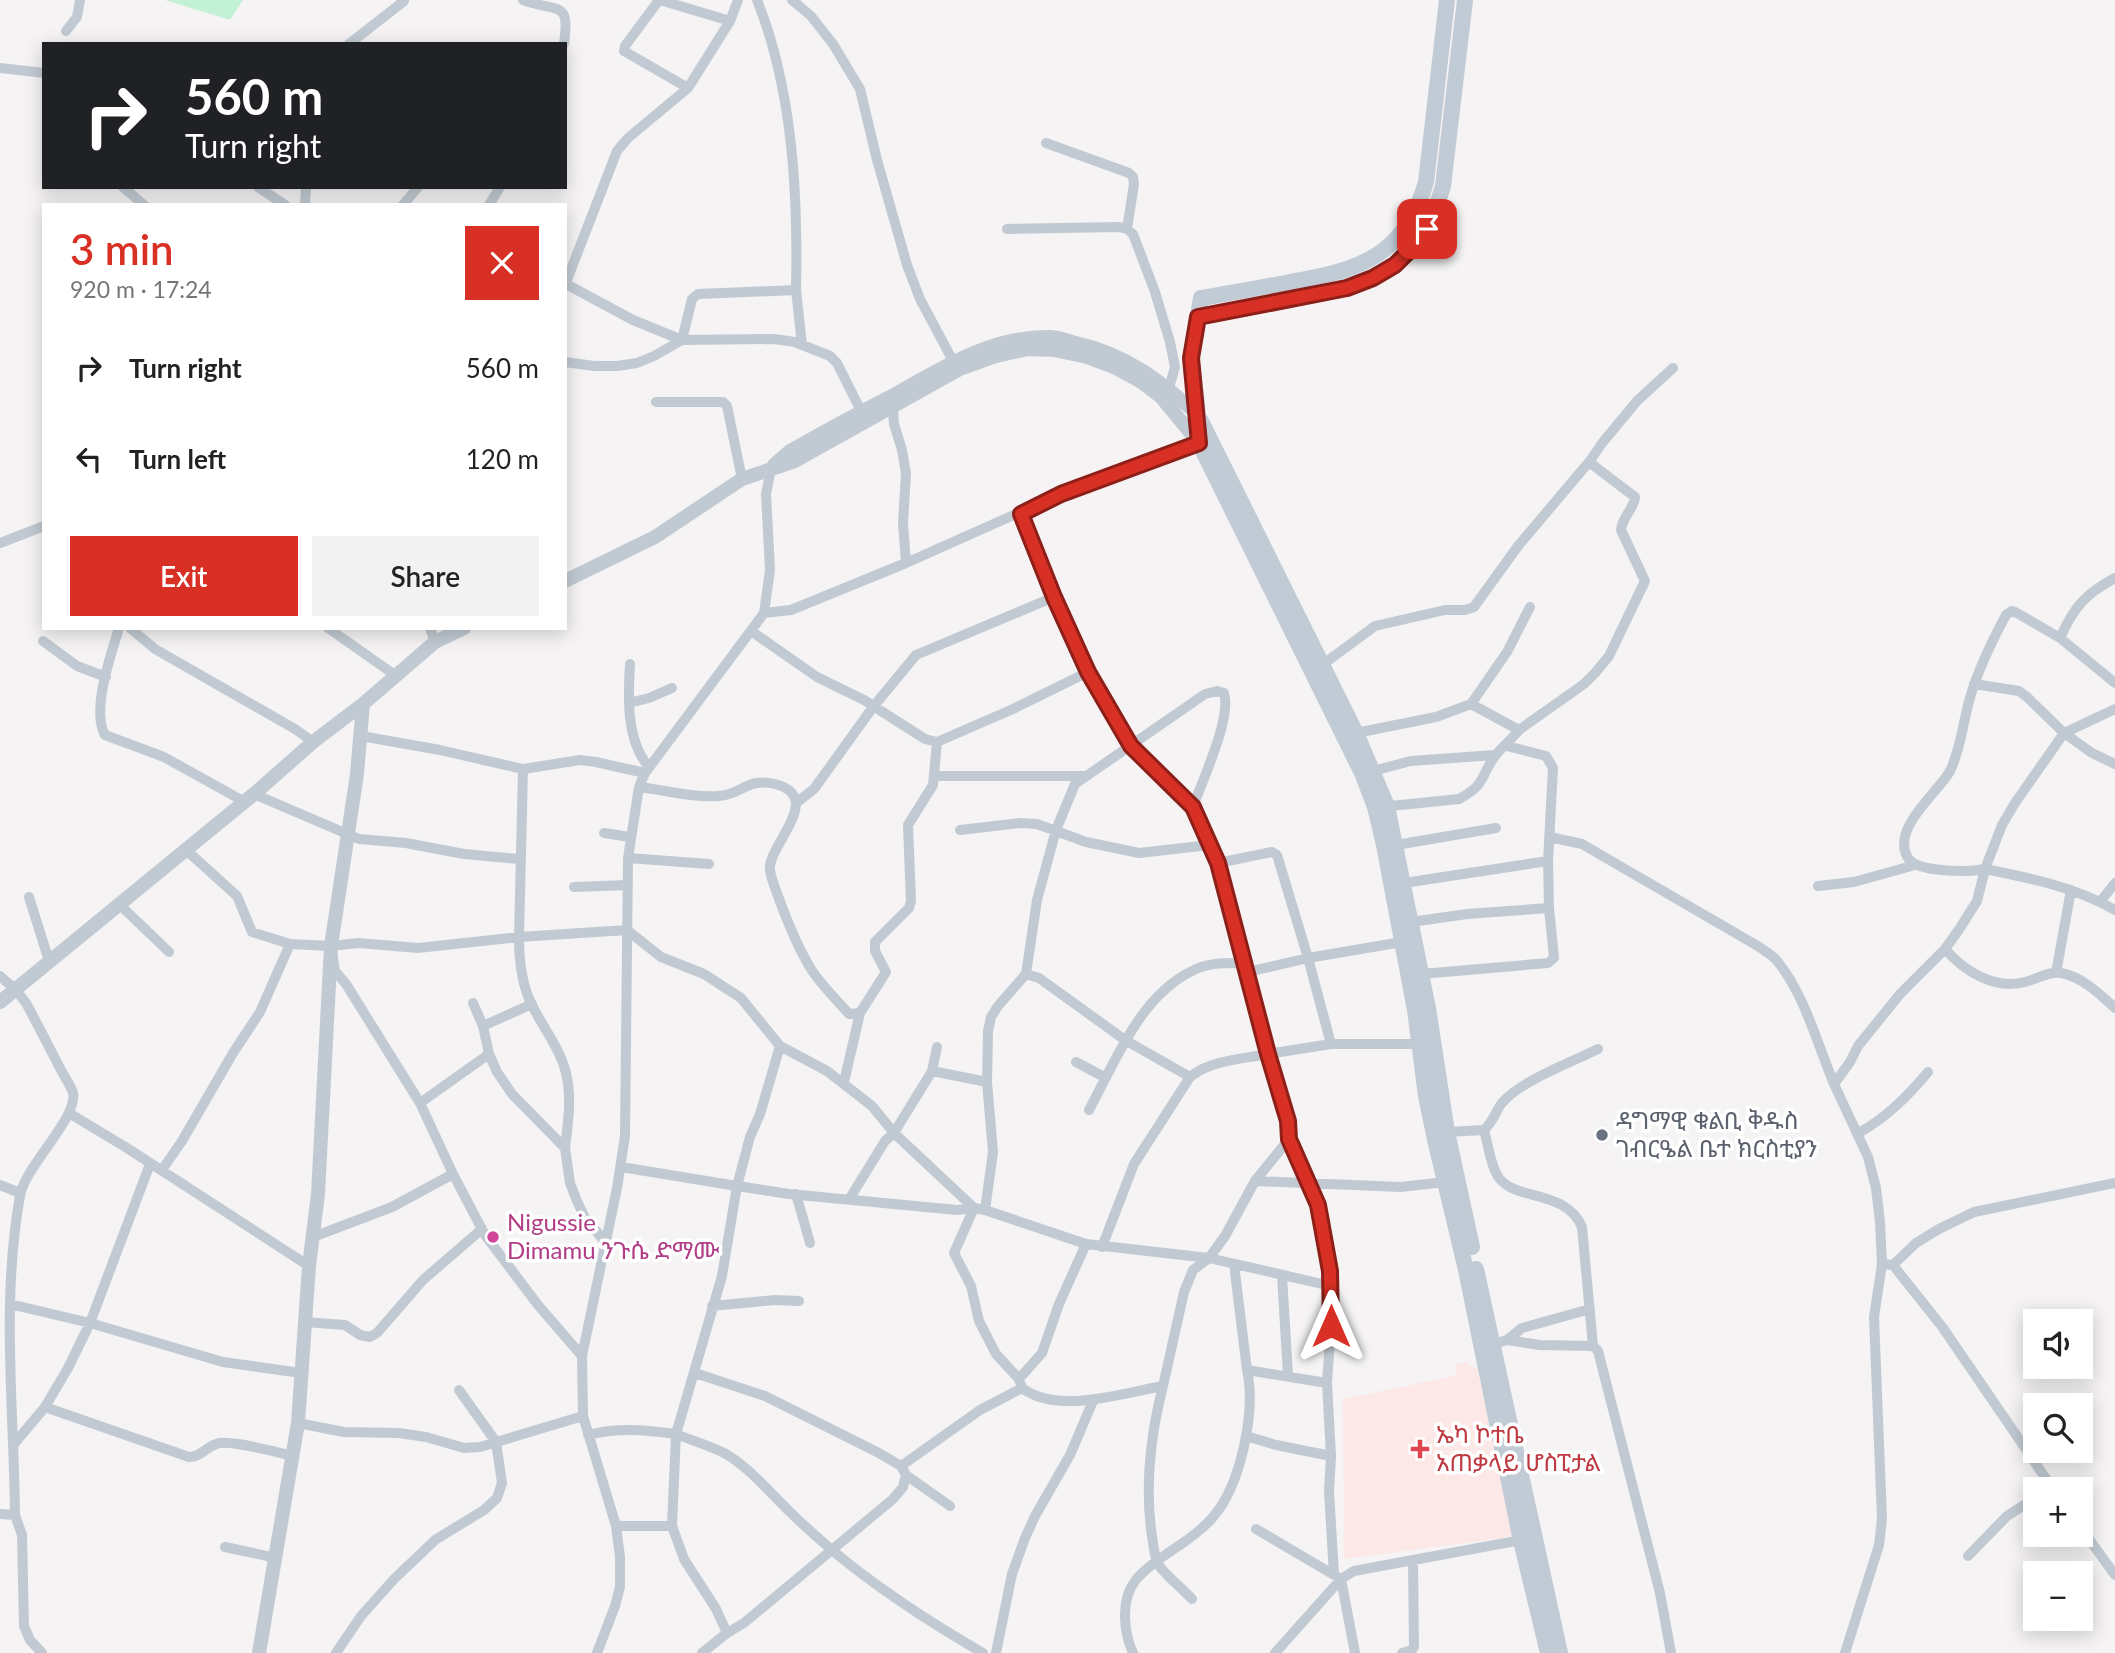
<!DOCTYPE html>
<meta charset="utf-8">
<style>
body{margin:0;font-family:Lato,"Noto Sans Ethiopic",sans-serif;background:#f2f2f2;color:#222;height:100vh;display:flex;flex-direction:column;font-size:26px;white-space:nowrap}
*{box-sizing:border-box;margin:0}
p{font-size:23px;color:#767676}
.icon{flex:none;width:38px;height:38px;fill:none;stroke:currentColor;stroke-width:2;stroke-linecap:round;stroke-linejoin:round}
.map{position:relative;flex:1;overflow:hidden}
.panel{position:absolute;left:42px;top:203px;width:525px;height:427px;display:flex;flex-direction:column;background:#fff;border-radius:0px;box-shadow:0 4px 18px #0003}
.panel>*{flex:none}
.hud{position:absolute;left:42px;top:42px;width:525px;height:147px;border-radius:0px;box-shadow:0 4px 18px #0003;background:#202124;color:#fff;overflow:hidden}
.fabs{position:absolute;left:2023px;top:1309px;display:grid;gap:14px}
.fabs a{display:grid;place-items:center;width:70px;height:70px;border-radius:0px;background:#fff;box-shadow:0 4px 18px #0003;font-size:35px}
.pin{position:absolute;display:grid;place-items:center;width:60px;height:60px;color:#fff;margin:-30px;border-radius:14px;box-shadow:0 4px 10px #0006}
.me{position:absolute;width:77px;margin:-38px;rotate:0deg;stroke-linejoin:round;filter:drop-shadow(0 0 5px #0008)}
.turn{display:flex;align-items:center;gap:24px;height:147px;padding:0 28px;font-size:32px}
.turn .icon{width:91px;height:91px;stroke-width:2.5}
.turn b{display:block;font-size:49px;line-height:60px}
.round{display:grid;place-items:center;flex:none;width:74px;height:74px;border-radius:0px;background:#f2f2f2}
.overview{display:flex;align-items:center;justify-content:space-between;height:119px;padding:0 28px}
h1{font-size:42px;font-weight:600;line-height:52px;color:#d93025}
.primary-button{display:flex;gap:14px;margin-top:auto;padding:14px 28px}
.primary-button a{flex:1;height:80px;border-radius:0px;background:#d93025;color:#fff;font-size:28px;font-weight:600;line-height:80px;text-align:center}
.primary-button a+a{background:#f2f2f2;color:#222}
ul{padding:0;list-style:none}
li{display:flex;align-items:center;gap:21px;height:91px;padding:0 28px}
li div{flex:1}
li b{display:block;font-size:26px}
li em{font-style:normal}
.map>svg:first-child{display:block}
.medical{fill:#fce8e6}
.green{fill:#c3f1d5}
.lines{fill:none;stroke-linecap:round;stroke-linejoin:round}
.minor{stroke:#c1cad2;stroke-width:10}
.tertiary{stroke:#c1cad2;stroke-width:14}
.secondary{stroke:#c1cbd6;stroke-width:16}
.route-casing{stroke:#8d1f18;stroke-width:18}
.route{stroke:#d93025;stroke-width:12}
.worship-dot{fill:#6b7280;stroke:#fff;stroke-width:2.5}
.hotel-dot{fill:#d1479c;stroke:#fff;stroke-width:2.5}
.health-dot{fill:#e0444e;stroke:#fff;stroke-width:2.5}
.labels{text-anchor:middle;stroke-width:7;stroke-linejoin:round;paint-order:stroke}
.worship-label{font-size:24px;fill:#5b616d;stroke:#fff;text-anchor:start}
.hotel-label{font-size:24px;fill:#b23c85;stroke:#fff;text-anchor:start}
.health-label{font-size:24px;fill:#be3a42;stroke:#fff;text-anchor:start}
</style>
<div class="map">
<svg width="2115" height="1653" viewBox="0 0 2115 1653">
<rect width="100%" height="100%" fill="#f5f3f3"/>
<path class="medical" d="M1467,1362L1469,1366L1477,1368L1515,1534L1502,1538L1344,1559L1343,1399L1455,1376L1457,1363Z"/>
<path class="green" d="M165,0H243L230,20Z"/>
<g class="lines">
<path class="minor" d="M523,0C560,13 570,0 564,44
M659,0L625,46L624,51L688,88
M660,0L730,21
M757,0C793,90 798,194 796,290
M792,0L811,16L833,44L860,89L877,160L907,265L920,299L953,361
M66,31L77,17L80,0
M349,44L404,1
M0,68L44,73
M1046,143L1129,173L1133,177L1134,184L1127,229
M123,187L144,205
M258,187L285,205
M305,205L306,187
M403,205L418,187
M489,205L500,187
M1007,229L1119,227L1127,229L1133,234L1155,292L1170,342L1175,367L1169,388
M566,284L633,320L682,340L692,299L698,294L796,290L802,345
M565,285L617,151L628,138L688,88L730,21L738,0
M565,362L594,366H617L637,363L654,356L682,340L774,339L795,342L830,356L837,363L861,411
M656,402H723L727,406L742,479
M893,408L894,424L902,450L906,473L903,523L906,563
M1021,514L1054,597L1088,672L1131,746L1193,807L1210,845L1218,863L1268,1054C1242,1059 1211,1060 1190,1077
M0,543L44,526
M764,613L791,610L906,563L1061,494L1199,443
M119,628C111,654 91,711 105,735L164,757L245,802
M130,628L155,649L295,729L313,742
M328,628L395,675
M430,628L435,642
M2060,638C2074,607 2085,594 2115,578
M43,641L77,666L106,677
M630,664C628,697 626,741 649,767
M1322,665L1375,626L1445,610H1465L1474,607L1518,546L1589,462L1603,442L1637,401L1673,368
M2115,683L2060,638L2017,613L2012,611L2006,615C1992,641 1978,669 1970,698C1963,721 1961,749 1950,771C1938,793 1890,829 1908,858C1917,873 1970,872 1985,869L2002,825L2015,803L2064,733L2115,709
M1974,684L2019,691L2027,697L2064,733L2092,753L2115,764
M629,703L649,698L672,688
M1471,704L1507,652L1530,607
M1356,733L1436,717L1471,704L1519,730L1584,684L1595,673L1609,656L1645,581L1621,530C1622,517 1634,509 1635,497L1589,462
M361,736L440,750L523,769L519,937L627,930L661,957L704,974L741,998L780,1046L827,1071L872,1106L894,1133L974,1208L954,1253L971,1286L979,1321L996,1354L1019,1379L1022,1388
M937,742L1013,709L1088,672
M523,769L580,760L596,762L645,773
M1373,771L1411,761L1495,755
M935,776H1085
M639,787C665,790 693,798 719,796C741,795 747,777 775,784C826,797 767,846 770,870C771,878 775,888 778,896C787,921 797,946 811,969C821,985 837,1000 849,1014L860,1013L886,972L875,951V942L909,908L911,901L908,825L933,785L937,742L925,739L864,700L817,677L751,631
M254,794L359,839L406,843L464,854L519,859
M796,803L814,789L873,707L916,655L1054,597
M1381,807L1459,799C1487,784 1480,776 1495,756C1502,747 1512,739 1519,730
M960,830L1020,823L1037,824L1086,842L1139,853L1210,845
M604,833L630,837
M1550,837L1582,844L1756,945C1763,950 1773,955 1778,962C1805,996 1817,1043 1834,1084
M1396,845L1496,828
M185,849L237,896L252,932L290,944
M628,858L709,864
M1218,863L1272,852L1277,855L1308,958L1331,1044
M1404,883L1548,861
M1818,886L1854,882L1915,865
M574,887L628,885
M29,897L49,961
M2100,902L2115,883
M119,904L169,952
M1411,922L1467,914L1549,908
M331,946L358,943L418,948L519,937C519,960 521,984 532,1005C543,1028 560,1048 566,1073C572,1098 568,1123 565,1148
M1945,949C1964,971 1994,990 2025,982C2036,979 2050,971 2061,973C2081,976 2101,995 2115,1008
M1248,972L1308,958L1402,942
M2056,973L2071,890
M1026,974L1039,978L1125,1040L1190,1077L1134,1164L1102,1247
M1421,974L1548,963L1554,958L1549,908L1548,861L1553,768L1546,756L1507,746
M0,976L16,990L26,1003C38,1025 49,1047 61,1070C64,1076 71,1086 73,1093C78,1118 25,1166 20,1196C1,1302 14,1408 15,1515
M473,1003L483,1026L532,1004
M937,1047L932,1071L987,1082
M489,1054L497,1072L512,1094L565,1148L570,1183L577,1201L584,1216L605,1242
M1076,1062L1106,1078
M844,1082L860,1013
M420,1103L489,1054L483,1026
M1089,1110C1115,1062 1140,996 1192,971C1208,962 1227,963 1245,963
M69,1113L127,1148L309,1266
M1484,1130C1488,1144 1490,1161 1496,1173C1510,1203 1565,1187 1582,1227L1593,1346
M1447,1132L1484,1130C1494,1121 1495,1112 1502,1103C1520,1081 1572,1062 1598,1049
M1857,1134C1886,1118 1907,1097 1928,1072
M621,1167L737,1186L750,1137L760,1114L780,1046
M162,1170L182,1141L233,1053L260,1012L290,944L331,946L335,971L346,984L420,1103L453,1174L485,1235L538,1305L582,1356
M1255,1181L1289,1139
M0,1185L20,1193
M796,1194L810,1243
M850,1198L885,1141L894,1133L932,1071
M985,1210L993,1152L987,1082L988,1031L991,1017L998,1006L1026,974L1037,900L1056,830L1075,784L1205,694L1217,691L1224,693C1232,718 1202,781 1193,807
M313,1237L392,1207L453,1174
M1234,1264L1247,1370
M1882,1264L1893,1265L1943,1328L2053,1489
M1893,1265L1916,1243L1939,1229L1974,1212L2115,1183
M1282,1276L1288,1375
M10,1304L90,1323L223,1362L301,1373
M712,1306L775,1300L799,1301
M304,1322L345,1325L360,1335L370,1337L377,1333L423,1280L482,1229
M1507,1340L1522,1328L1590,1309
M1487,1346L1507,1340L1540,1345L1593,1346L1598,1351L1660,1593L1671,1653
M1019,1379L1042,1353L1059,1304L1086,1244
M1327,1383L1331,1456L1329,1491L1334,1575
M1163,1386C1150,1437 1144,1490 1153,1543C1154,1549 1155,1558 1158,1564C1165,1575 1182,1588 1192,1599
M45,1407L189,1457C202,1457 207,1445 220,1443C236,1441 275,1452 293,1456
M298,1423L344,1432L399,1433L426,1437L464,1448L480,1447L583,1416
M588,1435C618,1427 646,1430 676,1434L722,1276L737,1186L789,1194L957,1210L974,1208L985,1210L1086,1244L1209,1258L1331,1286
M1246,1436L1276,1445L1331,1456
M14,1444L45,1407L68,1368L90,1323L150,1164
M901,1466L980,1410L1022,1388C1057,1415 1124,1393 1163,1386L1184,1292L1193,1270L1209,1258L1225,1236L1255,1181L1400,1187L1446,1182
M906,1475L950,1506
M0,1514L15,1515L22,1535L24,1626L30,1640L42,1653
M616,1526H672L684,1559L716,1609L727,1633L744,1623L893,1499L903,1487L906,1475L901,1466L877,1452L765,1396L695,1373
M672,1526L676,1434C693,1441 711,1446 726,1454C751,1469 769,1492 789,1511C803,1525 818,1538 833,1551C880,1590 931,1623 983,1653
M2081,1528L2115,1575
M1256,1529L1341,1579L1355,1653
M225,1547L276,1558
M1968,1556L2007,1516L2035,1498
M336,1653L361,1616L395,1578L435,1540L484,1510L497,1498L502,1483L496,1442L459,1390
M597,1653L615,1606L620,1587V1557L616,1526L583,1416L582,1356L617,1188L625,1136L628,858L639,787L645,773L764,613L770,570L766,494L771,468
M702,1653L727,1633
M996,1653L1012,1574L1025,1538L1035,1516L1070,1455L1093,1401
M1133,1653C1124,1633 1120,1601 1135,1581C1154,1557 1191,1543 1213,1517C1241,1485 1256,1411 1247,1370L1327,1383L1331,1326L1330,1271L1318,1205L1289,1139L1288,1121L1268,1054L1331,1044H1419
M1275,1653L1341,1579L1354,1571L1527,1539
M1402,1653L1412,1650L1414,1647L1413,1561
M1845,1653L1879,1545L1882,1519L1874,1317L1882,1264L1880,1222L1876,1188L1868,1157L1834,1084L1850,1062L1858,1046L1900,994L1945,949L1960,928L1977,901L1985,869C2030,878 2075,887 2115,910"/>
<path class="tertiary" d="M774,465L790,451C822,433 855,415 888,398C939,370 989,336 1050,337C1058,337 1068,341 1076,343C1126,354 1161,381 1198,415
M565,581L655,537L742,479L795,461L960,369L996,356L1028,349L1054,350L1087,357L1116,368L1140,381L1161,397L1199,443
M0,1002L254,794L313,742L363,704
M259,1653L298,1423L309,1266L318,1194L331,946L357,774L363,704L435,642L464,628"/>
<path class="secondary" d="M1447,0L1426,182C1405,256 1360,270 1290,282C1260,288 1230,293 1201,298L1191,358L1197,403L1199,443L1362,773L1375,807L1384,845L1415,1010L1426,1096L1436,1144L1466,1270L1521,1541L1548,1653
M1198,317C1231,311 1264,304 1297,298C1373,283 1420,267 1443,186L1465,0
M1201,421L1356,733L1387,806L1428,1008L1447,1132L1472,1247
M1476,1269L1560,1653"/>
</g>
<g class="lines">
<g class="route-casing">
<path id="route" d="M1331,1326L1330,1271L1318,1205L1289,1139L1288,1121L1268,1054L1218,863L1193,807L1131,746L1088,672L1054,597L1021,514L1061,494L1199,443L1191,358L1198,317L1347,288L1373,278L1395,265L1413,247L1427,229"/>
</g>
<use href="#route" class="route"/>
</g>
<circle class="worship-dot" cx="1602" cy="1135" r="7"/>
<circle class="hotel-dot" cx="493" cy="1237" r="7"/>
<path class="health-dot" d="M1416.5 1438.5h7v7h7v7h-7v7h-7v-7h-7v-7h7z"/>
<g class="labels">
<g class="worship-label">
<text x="1616" y="1129">ዳግማዊ ቁልቢ ቅዱስ<tspan x="1616" dy="28">ገብርዔል ቤተ ክርስቲያን</tspan></text>
</g>
<g class="hotel-label">
<text x="507" y="1231">Nigussie<tspan x="507" dy="28">Dimamu ንጉሴ ድማሙ</tspan></text>
</g>
<g class="health-label">
<text x="1436" y="1443">ኤካ ኮተቤ<tspan x="1436" dy="28">አጠቃላይ ሆስፒታል</tspan></text>
</g>
</g>
</svg>
<div class="fabs">
<a><svg class="icon" aria-label="sound" viewBox="0 0 24 24"><path d="M4 9h4l5-4v14l-5-4H4zM17 9q2 3 0 6"/></svg></a>
<a><svg class="icon" aria-label="search" viewBox="0 0 24 24"><circle cx="10" cy="10" r="6"/><path d="M15 15l6 6"/></svg></a>
<a>+</a>
<a>−</a>
</div>
<div class="pin" style="left:1427px;top:229px;background:#d93025"><svg class="icon" aria-label="arrive" viewBox="0 0 24 24"><path d="M6 21V4h12l-3 4 3 4H6"/></svg></div>
<svg class="me" style="left:1331px;top:1326px" viewBox="-20 -20 40 40"><path d="M0-17L14 15 0 8-14 15z" fill="#d93025" stroke="#fff" stroke-width="4"/></svg>
<div class="hud">
<div class="turn"><svg class="icon" aria-label="right" viewBox="0 0 24 24"><path d="M7 20v-9h11M14 6l5 5-5 5"/></svg><div><b>560 m</b>Turn right</div></div>
</div>
<section class="panel">
<div class="overview"><div><h1>3 min</h1><p>920 m · 17:24</p></div><a class="round" style="background:#d93025;color:#fff"><svg class="icon" aria-label="close" viewBox="0 0 24 24"><path d="M6 6l12 12M18 6L6 18"/></svg></a></div>
<ul>
<li><svg class="icon" aria-label="right" viewBox="0 0 24 24"><path d="M7 20v-9h11M14 6l5 5-5 5"/></svg><div><b>Turn right</b></div><em>560 m</em></li>
<li><svg class="icon" aria-label="left" viewBox="0 0 24 24"><path d="M17 20v-9H6M10 6l-5 5 5 5"/></svg><div><b>Turn left</b></div><em>120 m</em></li>
</ul>
<div class="primary-button"><a>Exit</a><a>Share</a></div>
</section>
</div>
